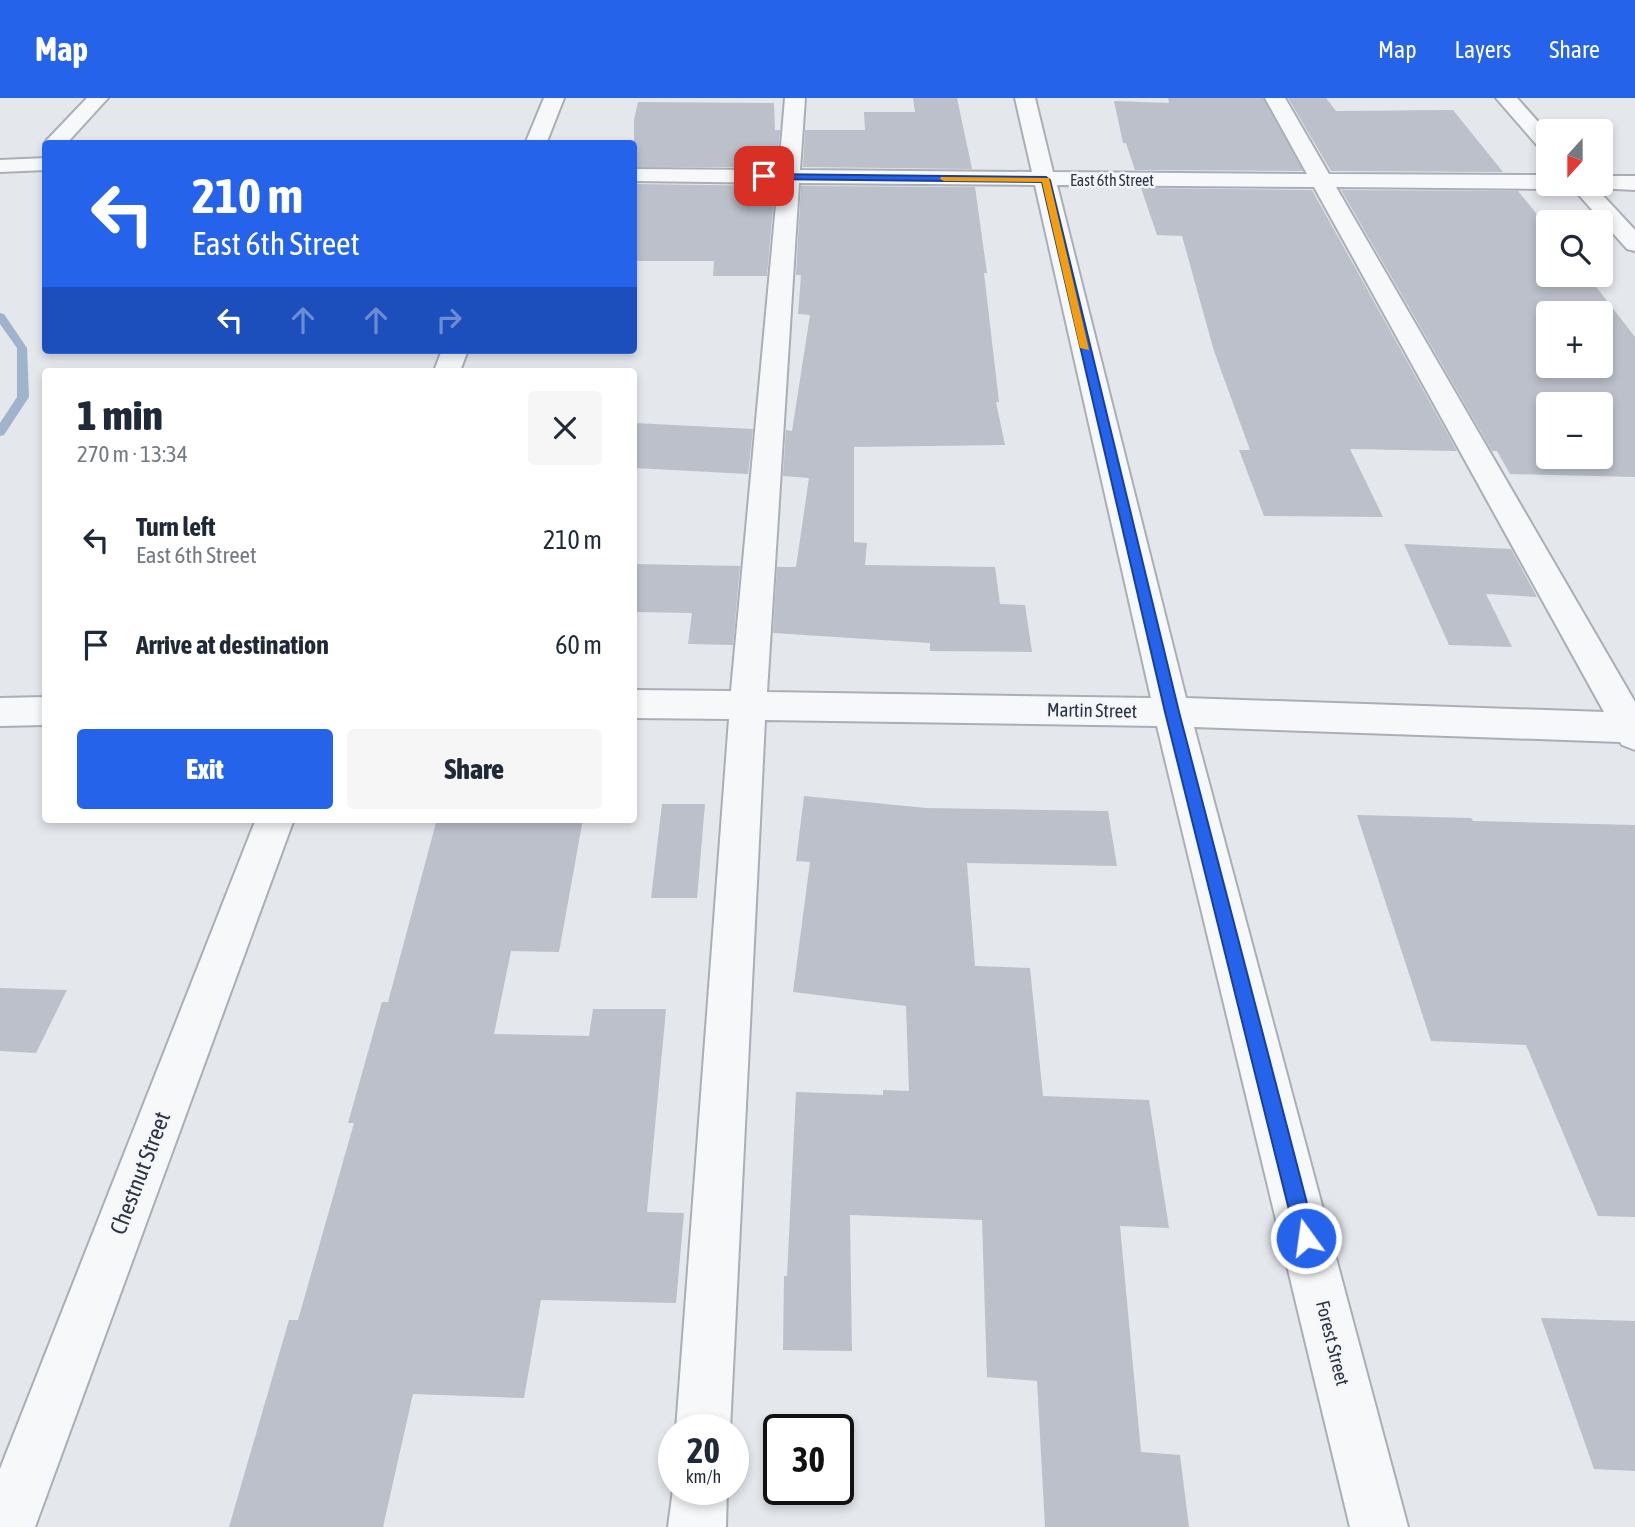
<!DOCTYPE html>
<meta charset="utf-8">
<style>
body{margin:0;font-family:"Asap Condensed",sans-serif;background:#f6f6f7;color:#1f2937;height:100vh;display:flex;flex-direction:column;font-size:26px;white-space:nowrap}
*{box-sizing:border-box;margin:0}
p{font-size:23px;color:#747a83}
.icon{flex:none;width:38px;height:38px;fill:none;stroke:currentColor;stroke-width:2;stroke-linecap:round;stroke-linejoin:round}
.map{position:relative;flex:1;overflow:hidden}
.drawer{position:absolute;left:42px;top:270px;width:595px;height:455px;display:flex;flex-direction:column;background:#fff;border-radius:7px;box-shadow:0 4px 10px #0003}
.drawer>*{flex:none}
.top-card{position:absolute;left:42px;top:42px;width:595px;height:214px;border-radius:7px;box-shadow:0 4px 10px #0003;background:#2563eb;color:#fff;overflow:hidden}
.needle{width:46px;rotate:201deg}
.buttons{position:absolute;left:1536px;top:21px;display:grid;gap:14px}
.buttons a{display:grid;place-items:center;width:77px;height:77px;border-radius:7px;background:#fff;box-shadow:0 4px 10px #0003;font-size:35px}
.speed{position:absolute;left:658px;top:1316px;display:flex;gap:14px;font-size:35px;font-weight:700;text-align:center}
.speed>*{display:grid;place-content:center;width:91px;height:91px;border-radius:50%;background:#fff;box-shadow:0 4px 10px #0003;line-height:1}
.speed small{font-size:18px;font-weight:400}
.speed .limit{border:4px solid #111;border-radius:10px;background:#fff;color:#111}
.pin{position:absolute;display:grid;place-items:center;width:60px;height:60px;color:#fff;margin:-30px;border-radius:14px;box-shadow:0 4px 10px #0006}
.me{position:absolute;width:77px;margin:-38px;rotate:346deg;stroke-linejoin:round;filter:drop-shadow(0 0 5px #0008)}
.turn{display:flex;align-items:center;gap:24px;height:147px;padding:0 35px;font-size:32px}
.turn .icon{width:91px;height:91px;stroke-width:2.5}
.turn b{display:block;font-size:49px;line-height:60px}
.lanes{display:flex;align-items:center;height:66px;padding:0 35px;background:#0003;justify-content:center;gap:35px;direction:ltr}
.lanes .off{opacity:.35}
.round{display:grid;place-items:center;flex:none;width:74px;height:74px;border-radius:7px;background:#f6f6f7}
.headline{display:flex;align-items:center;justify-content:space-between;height:119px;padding:0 35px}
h1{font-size:42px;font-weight:800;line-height:52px}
.button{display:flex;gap:14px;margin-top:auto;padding:14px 35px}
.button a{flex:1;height:80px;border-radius:7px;background:#2563eb;color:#fff;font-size:28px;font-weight:800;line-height:80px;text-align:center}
.button a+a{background:#f6f6f7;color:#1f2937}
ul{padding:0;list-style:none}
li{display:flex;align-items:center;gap:21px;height:105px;padding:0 35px}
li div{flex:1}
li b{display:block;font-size:26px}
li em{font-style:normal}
header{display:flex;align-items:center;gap:42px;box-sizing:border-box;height:98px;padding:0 35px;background:#2563eb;color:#fff}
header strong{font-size:33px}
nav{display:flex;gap:38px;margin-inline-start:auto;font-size:24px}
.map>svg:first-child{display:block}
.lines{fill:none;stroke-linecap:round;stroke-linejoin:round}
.stream{fill:#9fb4cc;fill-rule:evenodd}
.building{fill:#bbc0ca;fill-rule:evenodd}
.minor-casing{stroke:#a9aeb7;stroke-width:4}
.minor{fill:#f7f8fa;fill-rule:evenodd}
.route{fill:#2563eb;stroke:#184099;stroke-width:2}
.slow{fill:#f59e0b}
.labels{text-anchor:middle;stroke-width:5;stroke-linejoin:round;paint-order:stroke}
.far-street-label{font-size:16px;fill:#2b3445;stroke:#f4f6f9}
.street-label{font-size:19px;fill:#2b3445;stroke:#f4f6f9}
.near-street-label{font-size:23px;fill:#2b3445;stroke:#f4f6f9}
</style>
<header>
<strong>Map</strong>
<nav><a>Map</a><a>Layers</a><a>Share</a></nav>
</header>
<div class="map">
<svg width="1635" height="1429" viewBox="0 0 1635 1429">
<rect width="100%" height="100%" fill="#e4e7ec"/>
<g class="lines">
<path class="stream" d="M0,215L4,216L27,250L29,299L4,337L0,338V325L17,299V250L0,226Z"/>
</g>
<path class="building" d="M913,0H957L972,71L803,69L805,32H865L864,14H915Z
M1168,0H1263L1303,73L1135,72L1126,45H1123L1114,3L1169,5Z
M1288,0H1326L1336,13L1453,12L1503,74L1331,73Z
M638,4L774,5L775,32H780L777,69H634V22Z
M634,86L775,88L767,178H713L714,163H634Z
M801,88L975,89L987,175H984L999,304H996L1005,347L854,349V444L867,445L865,467L995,469L1000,506L1025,507L1032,554L930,553V545L773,535L777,469H796L809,380L783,378L786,332L792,333L810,217L798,216L801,177H796Z
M1141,90L1312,92L1457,353L1350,351L1383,419L1264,418L1239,352H1250L1214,253L1182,138L1157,137Z
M1341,92L1518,93L1549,131V181H1590L1635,239V379L1510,376L1497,353H1492ZM1549,215H1601V268H1549ZM1549,306H1601V359H1549Z
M634,325L753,331L748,376L634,370Z
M1404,446L1511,451L1537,499L1486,496L1512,549L1449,547Z
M634,466L740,468L733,547L688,546L692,515L634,514Z
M804,698L926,710L1108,713L1117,768L967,765L975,868L1030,870L1043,998L1149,1002L1169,1130L1120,1128L1141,1354L1180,1357L1189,1429H1045L1037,1283L987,1279L982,1122L850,1117L852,1253L783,1252L784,1178H787L796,994L883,997V992L909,993L906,908L793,894L810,764L796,763Z
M662,706H705L697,800H651Z
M1357,717L1471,720L1473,723L1635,727V1119L1598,1118L1526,947L1431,943Z
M437,721H583L559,854L511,853L494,936L589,938L593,911H666L647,1114L684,1115L676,1205L541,1202L524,1300L413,1296L383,1429H229L289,1222H298L354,1025H348L382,904H388Z
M0,890L67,892L36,955L0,953Z
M1541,1220L1635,1223V1373L1594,1371Z"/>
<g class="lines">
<g class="minor-casing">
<path id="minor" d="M87,0H108L66,46H46V49L44,46L47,42Z
M544,0H564L546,46H525Z
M785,0H805L800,72L1032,74L1015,0H1035L1053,74L1307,76L1265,0H1285L1329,76L1549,77V86H1559L1549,91L1336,89L1635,604V652L1622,647L1620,644L1194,629L1408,1429H1350L1157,628L765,622L730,1332H676L729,621L634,620V592L731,593L778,85L634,83V71L779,72ZM799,85L1035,87L1151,600L767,594ZM1057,87L1314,89L1604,614L1186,600Z
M1496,0H1517L1549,36V55L1542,53Z
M46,60V72L0,74V62Z
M1601,78H1635V92L1596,90L1635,132V153L1627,151L1569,86H1601Z
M442,252H468L460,273H434Z
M46,599V627L0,628V600Z
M256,721H294L35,1429H0V1371Z
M674,1384V1391H727L726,1429H668Z"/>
</g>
<use href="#minor" class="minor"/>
</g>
<path class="route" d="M761,76L1046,79L1050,82L1179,614L1316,1140L1313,1147L1306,1150L1299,1147L1296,1140L1165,614L1042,84L764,81L759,78Z"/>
<path class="slow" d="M941,79L1049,80L1089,252L1080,250L1042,84L944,83L940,81Z"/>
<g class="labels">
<g class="far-street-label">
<text x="1112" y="88">East 6th Street</text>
</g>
<g class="street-label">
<text transform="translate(1092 612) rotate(1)" y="7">Martin Street</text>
<text transform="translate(1333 1245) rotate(76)" y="7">Forest Street</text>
</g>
<g class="near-street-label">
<text transform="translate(140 1075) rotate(-69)" y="8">Chestnut Street</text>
</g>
</g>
</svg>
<div class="buttons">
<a><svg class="needle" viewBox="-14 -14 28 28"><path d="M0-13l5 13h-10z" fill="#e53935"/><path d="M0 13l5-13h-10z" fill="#747a83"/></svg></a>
<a><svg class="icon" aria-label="search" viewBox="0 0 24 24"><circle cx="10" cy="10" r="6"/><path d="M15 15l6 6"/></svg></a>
<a>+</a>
<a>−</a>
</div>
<div class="speed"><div>20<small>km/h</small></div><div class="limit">30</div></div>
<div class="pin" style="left:764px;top:78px;background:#d93025"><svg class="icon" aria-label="arrive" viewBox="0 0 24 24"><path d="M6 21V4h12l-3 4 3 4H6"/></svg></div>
<svg class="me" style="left:1306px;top:1140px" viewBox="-20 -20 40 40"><circle r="17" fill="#2563eb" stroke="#fff" stroke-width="3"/><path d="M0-11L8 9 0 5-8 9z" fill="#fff"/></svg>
<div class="top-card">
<div class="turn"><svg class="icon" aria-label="left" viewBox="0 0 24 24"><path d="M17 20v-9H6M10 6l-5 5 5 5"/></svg><div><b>210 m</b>East 6th Street</div></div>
<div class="lanes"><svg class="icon" aria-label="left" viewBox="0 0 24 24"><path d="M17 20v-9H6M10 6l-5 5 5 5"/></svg><svg class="icon off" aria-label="ahead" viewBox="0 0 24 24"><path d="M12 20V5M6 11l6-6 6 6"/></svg><svg class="icon off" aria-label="ahead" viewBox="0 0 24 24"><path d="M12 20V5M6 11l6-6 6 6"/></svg><svg class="icon off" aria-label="right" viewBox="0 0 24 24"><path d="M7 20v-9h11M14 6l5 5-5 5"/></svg></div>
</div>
<section class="drawer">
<div class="headline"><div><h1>1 min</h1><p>270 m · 13:34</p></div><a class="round"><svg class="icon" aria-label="close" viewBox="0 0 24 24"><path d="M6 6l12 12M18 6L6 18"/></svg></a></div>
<ul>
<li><svg class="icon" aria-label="left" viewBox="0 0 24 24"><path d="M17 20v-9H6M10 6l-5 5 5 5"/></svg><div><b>Turn left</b><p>East 6th Street</p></div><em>210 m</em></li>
<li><svg class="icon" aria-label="arrive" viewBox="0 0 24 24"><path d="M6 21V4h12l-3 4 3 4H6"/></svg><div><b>Arrive at destination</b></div><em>60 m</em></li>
</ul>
<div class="button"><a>Exit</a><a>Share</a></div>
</section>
</div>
